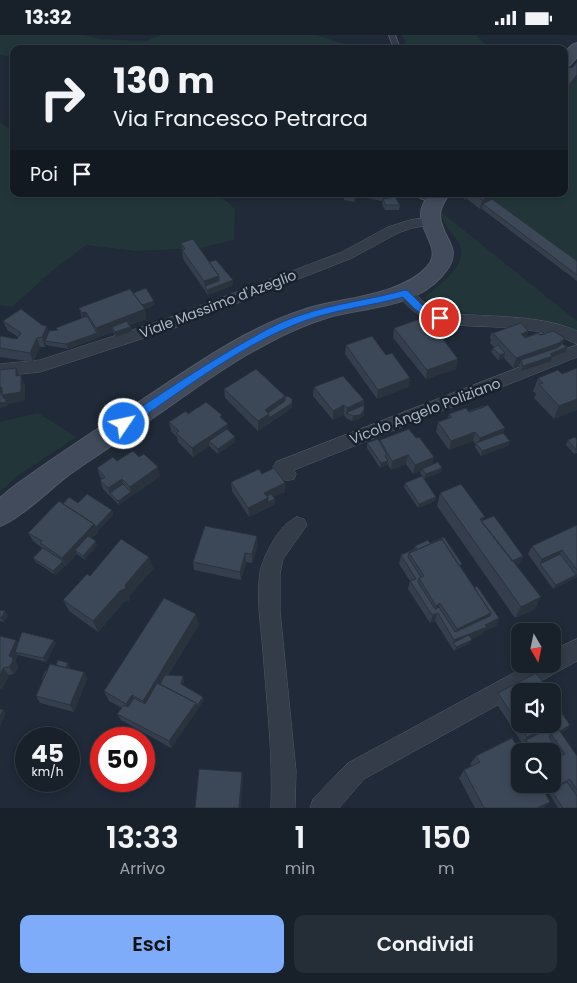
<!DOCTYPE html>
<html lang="it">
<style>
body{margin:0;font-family:Poppins,sans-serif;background:#252d36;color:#f1f3f6;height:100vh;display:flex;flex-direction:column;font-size:19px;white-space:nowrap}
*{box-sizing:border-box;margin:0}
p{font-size:16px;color:#9fa3a8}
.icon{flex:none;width:28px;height:28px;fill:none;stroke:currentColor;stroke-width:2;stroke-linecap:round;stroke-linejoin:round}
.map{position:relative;height:773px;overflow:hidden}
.side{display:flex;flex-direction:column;background:#18202a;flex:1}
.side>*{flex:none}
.guide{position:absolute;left:10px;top:10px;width:558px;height:152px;border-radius:10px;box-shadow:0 2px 8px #0003,0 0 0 1px #363e47;background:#18202a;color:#f1f3f6;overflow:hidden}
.needle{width:32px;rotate:171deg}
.buttons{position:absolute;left:511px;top:588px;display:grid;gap:10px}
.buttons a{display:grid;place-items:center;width:50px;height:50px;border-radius:10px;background:#18202a;box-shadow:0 2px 8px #0003,0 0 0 1px #363e47;font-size:25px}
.speed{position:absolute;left:15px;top:692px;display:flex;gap:10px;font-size:25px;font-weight:700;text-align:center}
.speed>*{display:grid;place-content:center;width:65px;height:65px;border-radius:50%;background:#18202a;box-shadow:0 2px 8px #0003,0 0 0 1px #363e47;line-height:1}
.speed small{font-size:12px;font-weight:400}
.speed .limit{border:8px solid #d22;background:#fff;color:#111}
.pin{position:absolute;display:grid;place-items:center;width:42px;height:42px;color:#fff;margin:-21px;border:2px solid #fff;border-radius:50%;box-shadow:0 1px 5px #0007}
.me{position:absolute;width:55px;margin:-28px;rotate:56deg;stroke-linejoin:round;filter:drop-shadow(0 0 4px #0008)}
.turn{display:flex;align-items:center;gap:18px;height:105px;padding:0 20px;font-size:22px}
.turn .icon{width:65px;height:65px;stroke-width:2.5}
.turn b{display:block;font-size:35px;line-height:42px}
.then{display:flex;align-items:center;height:48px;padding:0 20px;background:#0003;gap:10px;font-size:19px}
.eta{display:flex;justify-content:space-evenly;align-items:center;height:85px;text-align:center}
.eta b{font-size:30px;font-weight:600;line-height:35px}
.action{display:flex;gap:10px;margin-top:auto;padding:10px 20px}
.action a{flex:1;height:58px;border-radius:10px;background:#7eacf9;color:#111;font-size:20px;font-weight:600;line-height:58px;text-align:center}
.action a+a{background:#252d36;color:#f1f3f6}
.status{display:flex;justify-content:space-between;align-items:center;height:35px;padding:0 25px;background:#18202a;direction:ltr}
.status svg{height:14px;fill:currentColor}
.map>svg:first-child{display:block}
.green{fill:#223639}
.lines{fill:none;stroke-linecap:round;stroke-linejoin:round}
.service-casing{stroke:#515966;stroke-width:2}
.minor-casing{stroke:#515966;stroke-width:1}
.secondary-casing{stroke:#515966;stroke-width:2}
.service{fill:#333c48;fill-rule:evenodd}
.minor{fill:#333c48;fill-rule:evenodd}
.secondary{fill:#414b5b;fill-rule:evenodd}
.wall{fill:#343e4c}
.shaded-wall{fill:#2a323e}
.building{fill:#3c4858;stroke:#2a323e}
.route{fill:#1a73e8;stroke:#114b97}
.labels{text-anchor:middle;stroke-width:5;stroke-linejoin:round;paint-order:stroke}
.street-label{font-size:14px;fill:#adb6c5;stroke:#19212c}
</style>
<div class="status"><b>13:32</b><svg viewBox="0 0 49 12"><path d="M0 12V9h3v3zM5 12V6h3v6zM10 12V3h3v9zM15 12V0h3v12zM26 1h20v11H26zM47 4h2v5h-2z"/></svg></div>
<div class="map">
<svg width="577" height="773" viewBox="0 0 577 773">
<rect width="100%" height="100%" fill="#202a38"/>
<path class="green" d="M0,0H84L101,4L145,6L160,0H316L361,14H14V22L0,20Z
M402,0H476L491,14H408Z
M577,43V233L485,159H564V58Z
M0,88L14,96V159H218L235,174L234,205L200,213L136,216L86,210L52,236L12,272L0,270Z
M441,177L577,286V295L538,285L440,275L426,266V261C440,250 470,228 459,208C452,197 443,190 441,177Z
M38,378L76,402L17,441L0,457V387Z"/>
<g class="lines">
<g class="service-casing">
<path id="service" d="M389,0H395L400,14H394Z
M413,159H421L435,166L432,168L430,167L414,160Z"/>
</g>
<g class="minor-casing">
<path id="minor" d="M430,182L435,183L437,186L435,189L412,193L398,198L352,223L172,294L40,337L0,341V329L40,325L160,286L342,217L388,192L410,185Z
M405,253C418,257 426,274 443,278C453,280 464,279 474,280C507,282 546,282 577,296V309C571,307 565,303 559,301C544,296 525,295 510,293C470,289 421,297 397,258L400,254Z
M577,310V322L294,435L296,439L294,444C282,448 278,442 273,432L276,427Z
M297,482L304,484L307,490L283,524L280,539V576L296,736L295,773H271C273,721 267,669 263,617C261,591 256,562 260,537C264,519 280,488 297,482Z
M577,604V626L364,744L339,773H310L313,764L348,728L530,629H552V616Z"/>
</g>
<g class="secondary-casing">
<path id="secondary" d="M577,8V22L570,30L564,32V18L572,10Z
M430,159H449C445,166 440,172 440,180C441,206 468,213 441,242C413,273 366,272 329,282C307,289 286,298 266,309C232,327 201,349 170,371C137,394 103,416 70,439C51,453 20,484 0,491V463L8,456C53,422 101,392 148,361C198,328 247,293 303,275C341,262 399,262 427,232C443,215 420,198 421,179C421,171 425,165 430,159Z"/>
</g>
<use href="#service" class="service"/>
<use href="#minor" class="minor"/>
<use href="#secondary" class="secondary"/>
</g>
<path class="wall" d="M342,159H385L382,166L357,161L354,167L344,165V159Z
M461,159H495L494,165L577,226V246L482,174H480L467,164L465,165Z
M383,164L400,170L399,175H385L382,169Z
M181,208L209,227L233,245V250L208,260L183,224Z
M133,258L154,266L155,270L145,274L146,284L130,290L132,296L116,302L113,297L68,314L46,310L45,312H40L33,327L0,322V301L17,304L18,302L7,295L3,286L49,296L57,295L56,293L82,283L79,273Z
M394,293L458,324L456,334L426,344L393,303Z
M499,296H528L527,301L528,302L562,309L567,312L566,317L552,322L551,326L521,336L519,331L513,333L504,323L498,325L491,317L493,313L494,312L490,308L491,305L490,303L491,298Z
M346,310L386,320L410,343L408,352L377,364L345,319Z
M577,333L554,384L534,363L536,359L533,356L538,343L562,339Z
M314,352L364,365V380L359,384L352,386L346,383L344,380L333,385L313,361Z
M224,354L285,361L292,364V373L258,396L225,363Z
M468,376L503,398L510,406L508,411L481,421L475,412L476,410L473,406L449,415L436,397L438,387L448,384L449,379Z
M188,379L222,383L228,389V396L235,407L218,419L209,411L193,422L178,407L177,402L171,396L169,387Z
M575,402L577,418L574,419L566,410L568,405Z
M380,405L432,429L442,433L441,437L424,444L420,438L421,436L413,439L406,429L391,435L388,430L380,433L367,413V408L380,407Z
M117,426L160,441L119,470L103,454L100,445L102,444L100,442L97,433Z
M262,439L285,457L273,462L275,464V469L249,482L232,456L231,447Z
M405,448L436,462L435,466L418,473L404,452Z
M440,458L483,485L523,521L519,529L516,531L535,574L515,583L437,471Z
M78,468L112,475L113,480L97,496L98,497L92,503L97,510L85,525L77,519L66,531L65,530L55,540L36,527L33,523L42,513L33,506L28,498L63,469Z
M577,490V542L553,554L528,519L532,511Z
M430,508L461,533L474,553L499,583L496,591L484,596L483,599L471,604L470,608L454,616L435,586L430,588L408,554L410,546L399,529L401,520L414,515L415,511Z
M258,510L252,528L246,527L241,545L194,535L193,527Z
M149,522L153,534L129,561L130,565L124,567L98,597L69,576L63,565L90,541Z
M0,575L5,576L8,580L4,587L0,586Z
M199,590L168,640L183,641L184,645L183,650L204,665L171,713L121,685L117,679L122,673L109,666L104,656Z
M0,601L16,605L18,608H56L46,627L18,620L15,626L18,630L17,635L14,639L9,640L2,654L0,653Z
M56,630L70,632L69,634L84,637L87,644L74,677L40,668L36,661L43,645L42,644L47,636Z
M520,656L552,689L557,669L562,671L559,674L568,694L561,697L577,721V773H558L549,758L556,753L552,747V716H529L524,708H522L494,665L498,658Z
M476,721L544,773H475L459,743L464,735L472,731L470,729Z"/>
<path class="shaded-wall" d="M577,40V43L564,59V56Z
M355,159H357L354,167Z
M466,159H468L467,164L465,165Z
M495,159L493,168L483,169L482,174H480L482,165Z
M219,241L233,245V250L208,260L207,255L205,251L204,246Z
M154,266L155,270L140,275V271Z
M145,274L146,284L114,296L112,292L113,297L99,302L96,293Z
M86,277L88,286L84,288L82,278Z
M47,291L51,301L45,306L46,310L45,312L42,302Z
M130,292L132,296L116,302L115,297Z
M528,296L525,306L521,299Z
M97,298L99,302L68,314L66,309Z
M37,303L40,312L33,327L30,318Z
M565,303L561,313L567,312L566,317L552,322L551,326L521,336L523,331L521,325L519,331L513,333L516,323Z
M505,318L504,323L498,325L500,320Z
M458,324L456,334L426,344L427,335Z
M16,333L20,342L16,341Z
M21,340L25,350V366L8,369V371L0,373V352Z
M410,343L408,352L377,364L378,355Z
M285,361V371L269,381V388L258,396V386L265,375Z
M577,364V375L554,384L559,371Z
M364,365L363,374L346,378V383L347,373Z
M292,368V373L269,388V383Z
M344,370V380L333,385V376Z
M364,375V380L359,384L352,386L353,381Z
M228,389V398L209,406V411L193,422L192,413Z
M505,393L502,403L477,409L480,403Z
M475,397L473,406L449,415L451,406Z
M235,402V407L218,419V414Z
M510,406L508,411L481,421L482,416Z
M408,420L406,429L391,435L392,426Z
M434,422L432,431L422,434L421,436L413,439L415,430Z
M388,426V430L380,433L381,428Z
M158,432L160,441L119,470L118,466L131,457L130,452Z
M442,433L441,437L424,444L426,439Z
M122,444L124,453L110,458L108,453Z
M285,448V457L268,465V472L249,482L248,473L264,458Z
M436,462L435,466L418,473L419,469Z
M275,464V469L268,472V467Z
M112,475L113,480L97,496L98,497L79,517L75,515L77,519L66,531L62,523L94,489Z
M257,501L258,510L252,528V519Z
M96,506L97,510L85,525L83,521Z
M562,515L557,524L540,529L542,524Z
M245,518L246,527L241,545L240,537Z
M523,521L519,529L504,536L508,528Z
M149,522L153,534L129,561L130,565L124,567L98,597L93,586Z
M63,526L65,530L55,540L53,536Z
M577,538V542L553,554L556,550L576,540Z
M541,562L535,574L515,583L521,572Z
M440,568L435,586L430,588L436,571Z
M5,576L8,580L4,587L1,583Z
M491,578L486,589L453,603L457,594Z
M196,579L199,590L147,675L143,666Z
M499,583L496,591L484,596L483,599L455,611L453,608L454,605Z
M16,605L21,612L15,617L18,620L15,626L18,630L17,635L14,639L9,632V621Z
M54,605L56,608L46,627L43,623Z
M472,605L470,608L454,616L456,612Z
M68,628L70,632L67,639L65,636Z
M3,633L9,640L2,654L0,651V641Z
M84,637L87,644L74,677L70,670Z
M183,641L184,645L182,653L181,649Z
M132,660L136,669L131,678L126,669Z
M203,662L204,665L171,713L169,706L196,668Z
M3,675L6,678L0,692V682Z
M570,690L568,694L553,702L552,700Z
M542,695L538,701L526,705L522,708L527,702Z
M242,737L243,742L241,773H239Z
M550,767L544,773H537Z"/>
<path class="building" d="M577,27V40L564,56V38L569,32L572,33Z
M475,159H495L482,165Z
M395,162L400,170H386L383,164Z
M492,164L577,226V240L483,169Z
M193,204L219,241L204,246L182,215L185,214L181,208Z
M216,225L233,245L207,255L205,251L219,246V241L209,227Z
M146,253L154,266L142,270L133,258Z
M130,254L145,274L96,293L86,277L82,278L79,273Z
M21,274L42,290L47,291L42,302L37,303L30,318L0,313V301L17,304L21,298L3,286Z
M87,281L97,298L66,309L45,306L49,296L58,295L56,293Z
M426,282L458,324L427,335L394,293Z
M127,286L130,292L115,297L112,292Z
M521,288L528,296L521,299L525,303L538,298L540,300L553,296L565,303L559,308L516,323L493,298Z
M541,296L545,299L540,300L538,298Z
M372,301L386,320L392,318L410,343L378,355L346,310Z
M562,309L567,312L550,319L553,321L523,331L521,325L557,313Z
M498,310L505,318L500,320L493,313Z
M16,333V341L21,340V357L2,360V352H0V335Z
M577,333V364L559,371L539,349L543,348L538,343L558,335L562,339Z
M256,334L285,361L265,375L269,379L258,386L224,354Z
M343,341L364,365L347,373L344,370L333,376L314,352Z
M0,357H2V360L4,364H6V367L0,368Z
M288,361L292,364V368L269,383V379L268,378L285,366V362Z
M206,367L222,380L220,382L228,389L192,413L176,398L179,396L169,387L186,376L188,379Z
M364,370V375L360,380L353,381L346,378Z
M488,370L505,393L480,403L475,397L451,406L438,387L452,382L449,379L466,373L469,377Z
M483,371L484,372L469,377L468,376Z
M227,394L235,402L218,414L209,406Z
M409,394L416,403L419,402L434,422L415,430L408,420L392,426L380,405Z
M503,398L510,406L482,416L476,408Z
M575,402L577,405L576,415L568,405Z
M378,404L387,420L385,421L388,426L381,428L367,408Z
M133,416L139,422L144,419L158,432L130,452L122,444L108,453L100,445L105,442L97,433L113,422L117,426Z
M438,427L442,433L426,439L422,434Z
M274,433L285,448L264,458L268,463L248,473L231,447L259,434L262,439Z
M422,441L436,462L419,469L405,448Z
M123,449L131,457L118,466L110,458Z
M461,449L485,482L480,484L541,562L521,572L440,458Z
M87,459L112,475L96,492L94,489L63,469L69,462L78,468Z
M271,459L275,464L268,467V463L267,461Z
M59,466L94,489L62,523L40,508L42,506L28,498Z
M494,481L523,521L512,526L481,486Z
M577,490V535L562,515L542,524L532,511Z
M205,491L257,501L252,519L245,518L240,537L193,527Z
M88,501L96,506L83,521L75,515Z
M444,502L462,529L459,531L442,504L409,518L408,522L421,542L419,543L418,547L435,574L439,572L455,597L490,581L491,578L474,553L477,551L499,583L485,590L487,592L454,605L438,578L432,580L410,546L416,544L401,520L417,513L415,511L428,505L430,508Z
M121,504L149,522L125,550L126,553L120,556L93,586L63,565L87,539L90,541Z
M442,504L491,578L457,594L440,568L436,571L419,543L424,541L409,518Z
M43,513L63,526L53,536L33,523Z
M560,519L576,540L556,550L540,529Z
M164,563L196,579L143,666L132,660L126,669L104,656Z
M0,575L5,576L1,583H0Z
M22,597L54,605L43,623L15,617Z
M469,600L472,605L456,612L453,608Z
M0,601L16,605L9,621L13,623L12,628L9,632L3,633L0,641Z
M58,625L68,628L66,633L56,630Z
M50,629L84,637L70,670L36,661Z
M45,636H47L43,644H42Z
M536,638L549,656H520V689H539L542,695L527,702L498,658Z
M165,640L183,641L181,649L203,662L197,671L196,668L160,649Z
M157,648L196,668L169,706L117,679L124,670L128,672L134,663L145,669Z
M552,662L557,669L559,668L562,671L552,676Z
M0,674L3,675L0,682Z
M559,674L570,690L560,696L559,695L551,699L549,702L561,721L552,726V716H533L526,705L540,698L542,695L539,689H552V678Z
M559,695L577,721V755L570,744L562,748L552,733V726L565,719L551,699Z
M512,703L520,716V749H540L550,767L537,773H484L464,735L480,727L476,721Z
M199,734L242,737L239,773H195Z
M567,747L577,761V773H563L551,755Z"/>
<path class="route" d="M405,255L408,256L423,271L444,280V285C429,289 412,272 403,262C371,271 338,274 307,285C245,307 183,355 128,392L124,394L119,389L120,386C158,361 196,335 236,312C257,300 278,287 301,280C335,268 370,265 405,255Z"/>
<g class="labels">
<g class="street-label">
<text transform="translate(218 269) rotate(-21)" y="5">Viale Massimo d'Azeglio</text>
<text transform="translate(425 376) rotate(-21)" y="5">Vicolo Angelo Poliziano</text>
</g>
</g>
</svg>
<div class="buttons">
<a><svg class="needle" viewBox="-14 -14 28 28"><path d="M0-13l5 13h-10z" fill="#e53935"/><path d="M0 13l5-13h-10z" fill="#9fa3a8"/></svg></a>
<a><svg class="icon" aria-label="sound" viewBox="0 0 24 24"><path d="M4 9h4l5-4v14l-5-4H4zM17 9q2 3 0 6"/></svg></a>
<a><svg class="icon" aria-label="search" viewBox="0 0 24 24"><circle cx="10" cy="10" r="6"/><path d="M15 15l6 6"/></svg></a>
</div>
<div class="speed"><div>45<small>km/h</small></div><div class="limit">50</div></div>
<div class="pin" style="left:440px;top:283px;background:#d93025"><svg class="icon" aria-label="arrive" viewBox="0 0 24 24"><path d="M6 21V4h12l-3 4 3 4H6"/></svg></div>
<svg class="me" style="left:124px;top:389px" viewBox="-20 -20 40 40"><circle r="17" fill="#1a73e8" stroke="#fff" stroke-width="3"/><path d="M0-11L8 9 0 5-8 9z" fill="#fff"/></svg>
<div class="guide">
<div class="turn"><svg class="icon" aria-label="right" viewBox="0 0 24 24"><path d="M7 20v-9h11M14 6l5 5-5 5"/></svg><div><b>130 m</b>Via Francesco Petrarca</div></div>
<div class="then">Poi<svg class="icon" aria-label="arrive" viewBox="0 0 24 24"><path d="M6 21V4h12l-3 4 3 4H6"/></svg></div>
</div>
</div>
<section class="side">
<div class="eta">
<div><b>13:33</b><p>Arrivo</p></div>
<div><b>1</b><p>min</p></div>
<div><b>150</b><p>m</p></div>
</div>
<div class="action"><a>Esci</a><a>Condividi</a></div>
</section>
